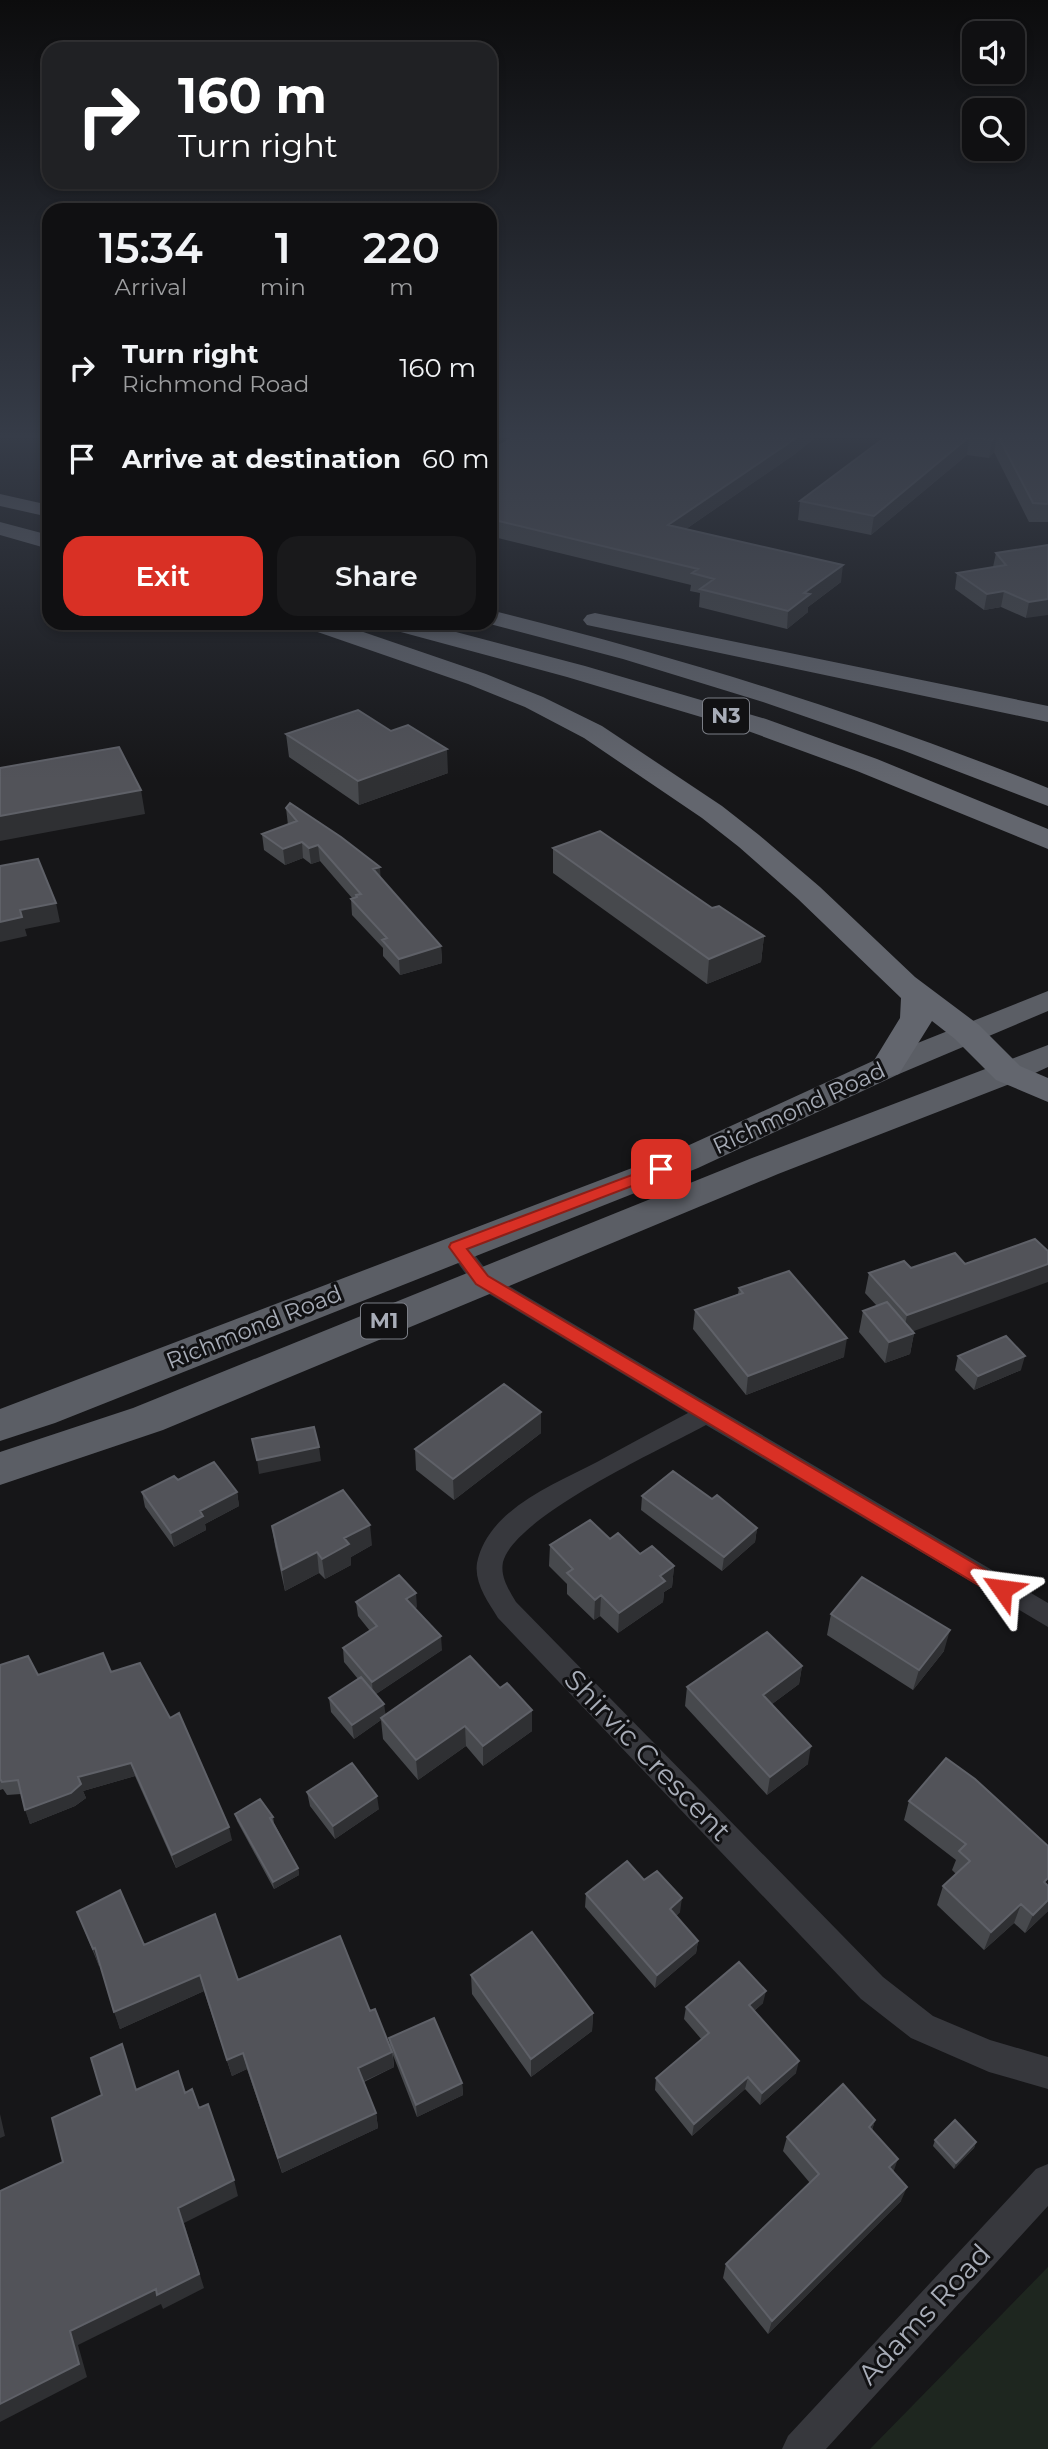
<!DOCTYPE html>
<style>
body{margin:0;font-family:Montserrat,sans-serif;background:#19191b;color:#f1f3f6;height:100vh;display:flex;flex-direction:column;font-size:26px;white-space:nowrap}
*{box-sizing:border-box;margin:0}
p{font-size:23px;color:#9c9d9f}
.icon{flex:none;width:38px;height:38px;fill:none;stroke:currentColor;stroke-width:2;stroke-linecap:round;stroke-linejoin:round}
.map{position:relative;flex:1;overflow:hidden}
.side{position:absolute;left:42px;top:203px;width:455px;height:427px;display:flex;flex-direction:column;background:#101012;border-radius:21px;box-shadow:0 4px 10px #0003,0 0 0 2px #303032}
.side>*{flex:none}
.banner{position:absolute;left:42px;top:42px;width:455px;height:147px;border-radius:21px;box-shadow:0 4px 10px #0003,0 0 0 2px #303032;background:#202124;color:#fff;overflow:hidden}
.tools{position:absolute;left:962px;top:21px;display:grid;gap:14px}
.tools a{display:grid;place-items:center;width:63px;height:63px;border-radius:14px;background:#101012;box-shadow:0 4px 10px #0003,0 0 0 2px #303032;font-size:35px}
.pin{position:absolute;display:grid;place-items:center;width:60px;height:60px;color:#fff;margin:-30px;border-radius:14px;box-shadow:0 4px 10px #0006}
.me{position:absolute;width:77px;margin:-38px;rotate:301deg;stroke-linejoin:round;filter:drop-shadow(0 0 5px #0008)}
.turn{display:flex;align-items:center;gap:24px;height:147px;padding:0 21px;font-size:32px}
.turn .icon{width:91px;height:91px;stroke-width:2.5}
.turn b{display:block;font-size:49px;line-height:60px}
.eta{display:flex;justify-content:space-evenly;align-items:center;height:119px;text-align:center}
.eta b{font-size:42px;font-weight:600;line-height:49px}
.action{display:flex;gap:14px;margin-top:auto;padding:14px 21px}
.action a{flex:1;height:80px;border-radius:21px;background:#d93025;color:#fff;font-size:28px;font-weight:600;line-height:80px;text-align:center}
.action a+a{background:#19191b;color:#f1f3f6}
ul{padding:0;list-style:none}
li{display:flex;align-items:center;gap:21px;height:91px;padding:0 21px}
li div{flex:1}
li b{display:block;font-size:26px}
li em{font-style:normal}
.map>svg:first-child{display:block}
.green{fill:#1e261f}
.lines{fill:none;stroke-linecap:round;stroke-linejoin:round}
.minor{fill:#37383d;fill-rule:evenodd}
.trunk{fill:#5b5e65;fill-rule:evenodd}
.motorway{fill:#63666e;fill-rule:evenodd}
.wall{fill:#47494d}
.shaded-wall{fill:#2f3033}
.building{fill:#525359;stroke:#5f6168;stroke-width:2}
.route{fill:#d93025;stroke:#8d1f18;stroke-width:2}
.labels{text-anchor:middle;stroke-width:6;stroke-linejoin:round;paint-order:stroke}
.shield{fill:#111113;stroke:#7b7e86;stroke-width:2}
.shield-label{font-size:21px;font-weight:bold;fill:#a8adb8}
.street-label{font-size:23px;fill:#a8adb8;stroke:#111113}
.near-street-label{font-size:28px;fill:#a8adb8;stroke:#111113}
</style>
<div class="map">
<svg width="1048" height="2449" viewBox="0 0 1048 2449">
<rect width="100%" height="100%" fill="#161618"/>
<path class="green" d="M1048,2267V2449H870Z"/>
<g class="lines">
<path class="minor" d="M457,1240L465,1242L490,1275L1048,1603V1627L706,1425C662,1449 515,1516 503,1562C500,1577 509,1590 516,1602L883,1977L933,2016L990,2040L1048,2057V2089L989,2072L911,2038L861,1999L498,1618C488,1602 474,1583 477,1563C488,1509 555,1484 597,1462C627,1446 657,1429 688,1413L474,1285L446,1247L449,1242Z
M1048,2164V2206L826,2449H782L788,2436L1036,2169Z"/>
<path class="trunk" d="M1048,991V1011L899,1074L698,1168L55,1423L0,1441V1409L674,1152L875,1060Z
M1048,1045V1067L1020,1080L778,1174L163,1430L0,1485V1452L133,1408L752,1158Z"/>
<path class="motorway" d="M0,494L49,505V517L0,506Z
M0,522L49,535V549L0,535Z
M490,610C680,657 866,715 1048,788V806L902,750L763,702L623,659L486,623H490Z
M595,613L1048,706V722L587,625L583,620L587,615Z
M302,623H337L486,674L543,697L602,726L722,806L759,835L820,887L915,977L979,1025L1020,1066L1048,1078V1102L996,1080L955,1039L932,1021L899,1074L887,1077L875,1074L870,1067L900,1018L901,998L798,899L739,847L702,818L584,738L525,707L468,684L306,628Z
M382,623H422L585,666L766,719L877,759L1048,829V849L857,771L748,731L567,677L386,628Z"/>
</g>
<path class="wall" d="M533,436H817L795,454L686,529L841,582L808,607V612L787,629L699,607L700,593L690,591L691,585L490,536V451L528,439Z
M896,436H1048V522H1029L994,452L989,458L967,455L871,535L798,520L800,501Z
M1048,545L1026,618L1001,607L984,610L955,589L957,573L993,567L996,553Z
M286,734L448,773L359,805L289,757Z
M286,808L380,867V877L441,946L442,963L400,975L383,956V948L352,915L351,899L352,898L320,861L311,864L303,858L285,865L264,850L262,834L288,825Z
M553,848L712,908L764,936L761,962L707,984L553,873Z
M911,1268L912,1331L914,1333L910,1354L885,1363L859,1332L863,1311L877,1306L865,1293L869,1273Z
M739,1288L844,1357L746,1395L693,1329L695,1310L738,1294Z
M958,1356L1021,1370L974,1390L955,1370Z
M541,1412V1433L454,1500L416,1470L415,1449Z
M178,1480L237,1492L239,1506L205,1524L206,1530L174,1547L145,1507L142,1492Z
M642,1496L712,1499L757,1528L755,1542L722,1571L641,1510Z
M272,1526L372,1545L351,1557V1565L325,1579L319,1573L285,1591L275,1546Z
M610,1539L640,1554L674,1566L672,1587L664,1592L663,1602L618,1633L600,1616L594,1620L567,1594V1584L549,1566L550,1545Z
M356,1602L417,1607L415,1608L442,1650L376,1694L385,1715L532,1731L483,1766L466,1746L418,1780L383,1739L381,1720L354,1739L331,1712L329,1698L358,1679L344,1662L343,1648L370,1631L358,1616Z
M831,1614L944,1651L913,1690L827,1635Z
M0,1665L38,1675L111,1672L232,1840L176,1868L135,1776L83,1791L86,1798L75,1806L30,1824L21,1794L7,1795L3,1789L0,1790Z
M802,1666L799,1684L772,1704L808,1764L767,1795L685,1706L687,1687Z
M946,1758L1048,1911L1025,1933L1014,1923L984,1950L937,1905L943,1886L956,1874L952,1870L956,1860L904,1820L909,1801Z
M307,1792L379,1809L335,1839L310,1806Z
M235,1814L273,1817L274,1823L298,1868L299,1875L274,1889L237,1821Z
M644,1880L680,1912L676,1916L698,1941L696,1953L655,1988L585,1907L586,1894Z
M77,1912L144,1945L238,1980L370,2011L390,2046L389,2038L462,2083L463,2095L417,2117L393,2055L394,2067L364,2082L376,2113L378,2128L282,2173L247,2069L232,2076L204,1991L120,2029L100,1965L99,1966Z
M471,1975L593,2013L592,2031L531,2077L472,1994Z
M763,2003L754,2011L796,2073L760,2105L745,2089L692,2136L655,2090L656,2078L702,2040L684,2019L686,2007Z
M875,2120L872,2130L893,2171L901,2201L768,2334L723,2278L726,2264L810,2183L783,2151L787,2137Z
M935,2140L976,2142L974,2148L954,2169L933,2146Z"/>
<path class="shaded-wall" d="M799,436H817L795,454L667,542L668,525Z
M995,436H997L994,452L989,458L992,440Z
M969,437L967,455L871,535L874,516Z
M843,565L841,582L808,607V612L787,629L788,611L804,593Z
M1004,591L1001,607L984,610L987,594Z
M1048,599V615L1026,618L1029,602Z
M447,749L448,773L359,805L358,781Z
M141,790L145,814L0,841V816Z
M302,842L303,858L285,865L283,849Z
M318,845L320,861L311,864L309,848Z
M380,867L381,884L373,869Z
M56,903L60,922L25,929L27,936L0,942V922L20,910Z
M764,936L761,962L707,984L709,959Z
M441,946L442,963L400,975L399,959Z
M1048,1264V1282L903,1335L907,1315Z
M914,1333L910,1354L885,1363L889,1342Z
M847,1338L844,1357L746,1395L748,1376Z
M1025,1356L1021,1370L974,1390L978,1376Z
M541,1412V1433L454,1500L453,1479Z
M319,1447L321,1461L259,1474L257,1460Z
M237,1492L239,1506L205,1524L206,1530L174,1547L171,1533L200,1511Z
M370,1525L372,1545L351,1557V1565L325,1579L322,1559L344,1538Z
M757,1528L755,1542L722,1571L724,1557Z
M317,1552L319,1573L285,1591L282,1570Z
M674,1566L672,1587L664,1592L663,1602L618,1633L619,1613L660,1576Z
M416,1593L417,1607L407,1613L406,1599Z
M601,1595L600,1616L594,1620L595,1600Z
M950,1630L944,1651L913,1690L919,1670Z
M441,1636L442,1650L373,1696L372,1682Z
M802,1666L799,1684L760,1713L763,1695Z
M384,1704L386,1717L381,1718V1720L354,1739L352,1725Z
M532,1710V1731L483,1766V1746Z
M465,1726L466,1746L418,1780L416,1760Z
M811,1746L808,1764L767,1795L770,1777Z
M131,1763L135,1776L83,1791L86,1798L75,1806L30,1824L25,1810L78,1777Z
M377,1796L379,1809L335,1839L333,1826Z
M229,1827L232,1840L176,1868L172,1855Z
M298,1868L299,1875L274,1889L273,1882Z
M682,1898L680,1912L668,1922L670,1909Z
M1048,1900V1911L1025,1933L1033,1915Z
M1021,1904L1014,1923L984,1950L991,1932Z
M698,1941L696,1953L655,1988L657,1975Z
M95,1948L101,1965L99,1966L93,1949Z
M200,1975L204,1991L120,2029L114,2012Z
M766,1991L763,2003L747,2017L749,2005Z
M593,2013L592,2031L531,2077V2059Z
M392,2052L394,2067L360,2083L358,2068Z
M243,2053L247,2069L232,2076L227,2060Z
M799,2061L796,2073L760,2105L762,2093Z
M748,2077L745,2089L692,2136L694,2124Z
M462,2083L463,2095L417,2117L416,2105Z
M376,2113L378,2128L282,2173L278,2158Z
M0,2114L5,2136L0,2138Z
M875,2120L871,2134L869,2127Z
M976,2142L974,2148L954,2169L956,2163Z
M898,2159L893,2173L889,2167Z
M234,2180L238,2196L184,2223L204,2288L163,2309L161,2304L78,2345L87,2377L0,2422V2404L70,2331L178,2208Z
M907,2187L901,2201L768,2334L772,2321Z"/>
<path class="building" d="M533,436H799L668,525L843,565L804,593L810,594L788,611L700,589L714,579L692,573L698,569L490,519V451L514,437L528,439Z
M887,436H995L992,440L969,437L874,516L800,501Z
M998,436H1048V504L1033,503Z
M1048,545V599L1029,602L1004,591L987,594L957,573L1006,565L996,553Z
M358,710L391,731L408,725L447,749L358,781L286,734Z
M119,747L141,790L0,816V768Z
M290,803L341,837L380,867L373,869L441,946L399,959L382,940L387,938L351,899L357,897L356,895L361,894L318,845L309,848L302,842L283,849L262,834L297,821L286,808Z
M600,831L712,908L719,906L764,936L709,959L553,848Z
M38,859L56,903L20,910L22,917L0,922V866Z
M1035,1239L1048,1251V1264L907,1315L869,1273L904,1261L911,1268L955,1253L965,1264Z
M789,1271L847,1338L748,1376L695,1310L743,1293L739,1288Z
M887,1302L914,1333L889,1342L863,1311Z
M1006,1336L1025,1356L978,1376L958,1356Z
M504,1384L541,1412L453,1479L415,1449Z
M314,1427L319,1447L257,1460L252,1439Z
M214,1462L237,1492L200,1511L203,1516L171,1533L142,1492L174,1476L178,1480Z
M673,1471L712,1499L717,1495L757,1528L724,1557L642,1496Z
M343,1490L370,1525L344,1538L349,1544L322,1559L317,1552L282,1570L272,1526Z
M590,1520L610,1539L618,1533L640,1554L652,1546L674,1566L660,1576L665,1581L619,1613L601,1595L595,1600L567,1573L573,1569L550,1545Z
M399,1575L416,1593L406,1599L441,1636L372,1682L343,1648L377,1626L356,1602Z
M862,1577L950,1630L919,1670L831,1614Z
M767,1632L802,1666L763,1695L811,1746L770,1777L687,1687Z
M103,1653L111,1672L140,1663L170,1718L179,1713L229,1827L172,1855L131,1763L78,1777L81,1784L71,1793L25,1810L18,1780L2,1782L0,1779V1665L28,1656L38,1675Z
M470,1656L500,1688L507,1683L532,1710L483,1746L465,1726L416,1760L381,1718Z
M361,1677L384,1704L352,1725L329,1698Z
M946,1758L975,1779L1048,1846V1878L1044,1882L1048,1886V1900L1033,1915L1021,1904L991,1932L943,1886L970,1861L959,1851L966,1844L909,1801Z
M352,1763L377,1796L333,1826L307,1792Z
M260,1799L273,1817L270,1818L298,1868L273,1882L235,1814Z
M627,1861L644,1880L657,1871L682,1898L670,1909L698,1941L657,1975L586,1894Z
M120,1890L144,1945L215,1914L238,1980L340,1936L370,2011L375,2009L392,2052L358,2068L376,2113L278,2158L243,2053L227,2060L200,1975L114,2012L95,1948L93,1949L77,1912Z
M532,1932L593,2013L531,2059L471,1975Z
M739,1962L766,1991L749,2005L799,2061L762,2093L748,2077L694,2124L656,2078L709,2033L686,2007Z
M434,2018L462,2083L416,2105L389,2038Z
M122,2044L136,2090L178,2071L185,2093L192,2089L199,2108L208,2104L234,2180L178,2208L199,2274L157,2295L156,2289L70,2331L79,2364L0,2404V2191L63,2162L52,2118L102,2095L91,2058Z
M843,2084L875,2120L869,2127L898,2159L889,2167L907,2187L772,2321L726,2264L819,2174L787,2137Z
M955,2120L976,2142L956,2163L935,2140Z"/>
<linearGradient id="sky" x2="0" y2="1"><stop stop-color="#0c0c0d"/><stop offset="0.56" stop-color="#363c48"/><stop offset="1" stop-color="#363c48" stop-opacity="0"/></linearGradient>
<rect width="1048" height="779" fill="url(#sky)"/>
<path class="route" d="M661,1164L669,1169L666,1173L467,1249L488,1276L1009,1584L1012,1589L1009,1595L1002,1597L995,1595L476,1284L449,1247L451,1243Z"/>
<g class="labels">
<g class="shield">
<rect x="703" y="698.5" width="46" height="35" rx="5"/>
<rect x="361" y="1303.5" width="46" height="35" rx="5"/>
</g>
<g class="shield-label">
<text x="726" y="723">N3</text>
<text x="384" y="1328">M1</text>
</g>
<g class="street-label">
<text transform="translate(799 1108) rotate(-25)" y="8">Richmond Road</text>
<text transform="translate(254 1327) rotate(-22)" y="8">Richmond Road</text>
</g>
<g class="near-street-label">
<text transform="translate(648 1755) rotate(46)" y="10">Shirvic Crescent</text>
<text transform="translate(924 2314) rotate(-47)" y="10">Adams Road</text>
</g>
</g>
</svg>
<div class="tools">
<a><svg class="icon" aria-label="sound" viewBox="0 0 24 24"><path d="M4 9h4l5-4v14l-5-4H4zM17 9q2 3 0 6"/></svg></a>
<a><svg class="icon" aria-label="search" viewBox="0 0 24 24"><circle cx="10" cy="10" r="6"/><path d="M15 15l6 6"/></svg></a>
</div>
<div class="pin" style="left:661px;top:1169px;background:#d93025"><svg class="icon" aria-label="arrive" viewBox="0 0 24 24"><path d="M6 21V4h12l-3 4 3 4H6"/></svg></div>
<svg class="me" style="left:1002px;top:1589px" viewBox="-20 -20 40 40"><path d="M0-17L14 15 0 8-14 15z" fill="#d93025" stroke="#fff" stroke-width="4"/></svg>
<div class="banner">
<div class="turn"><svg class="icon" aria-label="right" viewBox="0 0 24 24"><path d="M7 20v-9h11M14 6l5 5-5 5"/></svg><div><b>160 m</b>Turn right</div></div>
</div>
<section class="side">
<div class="eta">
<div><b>15:34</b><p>Arrival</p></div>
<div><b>1</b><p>min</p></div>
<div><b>220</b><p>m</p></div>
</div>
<ul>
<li><svg class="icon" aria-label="right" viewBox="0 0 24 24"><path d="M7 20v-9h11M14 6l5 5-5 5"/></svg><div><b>Turn right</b><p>Richmond Road</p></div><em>160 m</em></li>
<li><svg class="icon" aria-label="arrive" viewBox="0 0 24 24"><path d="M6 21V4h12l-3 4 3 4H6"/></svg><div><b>Arrive at destination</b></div><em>60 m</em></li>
</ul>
<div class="action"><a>Exit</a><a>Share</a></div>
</section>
</div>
